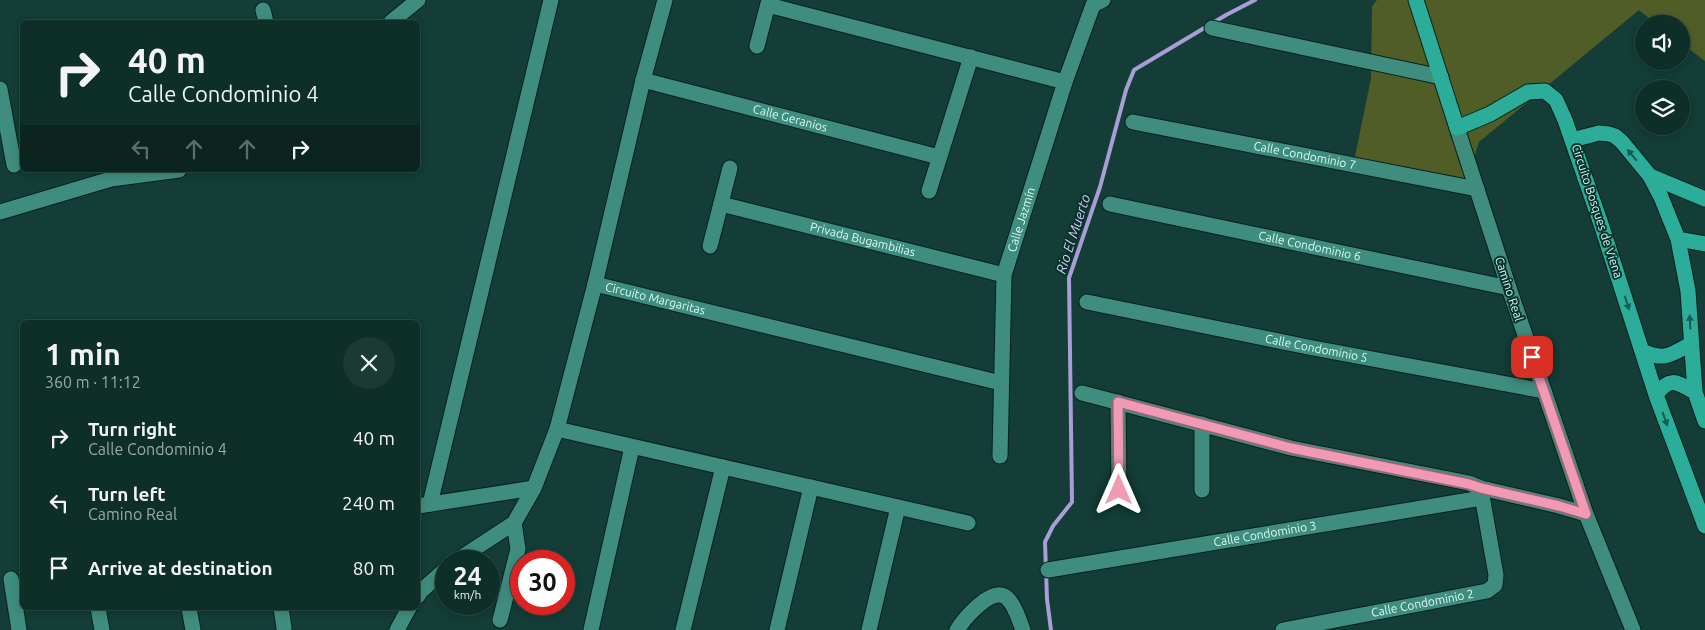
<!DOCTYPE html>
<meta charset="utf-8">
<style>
body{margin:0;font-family:Ubuntu,sans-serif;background:#1c3a34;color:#f1f3f6;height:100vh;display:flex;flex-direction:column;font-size:19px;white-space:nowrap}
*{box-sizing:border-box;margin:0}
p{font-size:16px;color:#9ba8a8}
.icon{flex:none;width:28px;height:28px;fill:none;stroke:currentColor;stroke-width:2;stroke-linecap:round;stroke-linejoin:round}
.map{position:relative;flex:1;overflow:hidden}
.drawer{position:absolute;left:20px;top:320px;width:400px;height:290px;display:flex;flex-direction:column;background:#0e2e28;border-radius:8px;box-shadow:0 2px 8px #0003,0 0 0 1px #2e4a45}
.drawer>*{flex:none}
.guide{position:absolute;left:20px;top:20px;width:400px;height:152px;border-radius:8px;box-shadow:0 2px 8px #0003,0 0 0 1px #2e4a45;background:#0e2e28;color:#f1f3f6;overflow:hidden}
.controls{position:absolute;left:1635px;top:15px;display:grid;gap:10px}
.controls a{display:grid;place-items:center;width:55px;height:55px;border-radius:50%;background:#0e2e28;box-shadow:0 2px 8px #0003,0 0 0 1px #2e4a45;font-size:25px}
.speed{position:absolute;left:435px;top:550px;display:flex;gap:10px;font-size:25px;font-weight:700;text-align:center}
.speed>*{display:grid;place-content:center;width:65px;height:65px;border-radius:50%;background:#0e2e28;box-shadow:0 2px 8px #0003,0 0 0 1px #2e4a45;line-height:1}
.speed small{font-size:12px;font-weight:400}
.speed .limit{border:8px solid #d22;background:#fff;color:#111}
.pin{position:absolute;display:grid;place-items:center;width:42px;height:42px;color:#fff;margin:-21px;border-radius:10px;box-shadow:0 2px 8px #0006}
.me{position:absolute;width:55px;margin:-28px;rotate:0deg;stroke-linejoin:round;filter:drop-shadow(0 0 4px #0008)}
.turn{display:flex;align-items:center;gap:18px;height:105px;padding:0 25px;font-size:22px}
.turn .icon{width:65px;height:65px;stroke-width:2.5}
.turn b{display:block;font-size:35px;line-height:42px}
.lanes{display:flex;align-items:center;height:48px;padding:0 25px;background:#0003;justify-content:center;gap:25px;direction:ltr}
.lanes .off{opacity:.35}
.round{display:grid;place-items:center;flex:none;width:52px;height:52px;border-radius:26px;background:#1c3a34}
.headline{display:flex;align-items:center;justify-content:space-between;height:85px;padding:0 25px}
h1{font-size:30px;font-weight:600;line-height:38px}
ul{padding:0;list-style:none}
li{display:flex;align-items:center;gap:15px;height:65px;padding:0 25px}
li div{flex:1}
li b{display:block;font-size:19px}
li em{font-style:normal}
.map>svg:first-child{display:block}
.green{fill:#515d26}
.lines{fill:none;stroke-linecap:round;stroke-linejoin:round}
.stream{stroke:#a89dd6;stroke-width:4}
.minor-casing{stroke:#09221d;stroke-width:17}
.major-casing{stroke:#09221d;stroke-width:17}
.minor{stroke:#3f8d7e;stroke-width:15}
.major{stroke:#2cad9a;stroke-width:15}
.oneway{fill:#145e52}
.route-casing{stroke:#9c6476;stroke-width:12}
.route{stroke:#f09ab5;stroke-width:9}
.labels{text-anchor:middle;stroke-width:4;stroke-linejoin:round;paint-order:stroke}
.street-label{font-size:12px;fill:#d7fcf3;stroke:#07332c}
.water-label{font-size:14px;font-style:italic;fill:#d7c9f6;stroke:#07332c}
</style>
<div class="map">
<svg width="1705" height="630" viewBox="0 0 1705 630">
<rect width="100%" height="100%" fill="#133d36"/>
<path class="green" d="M1377,0H1705V61L1681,43V24H1656L1639,10L1479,142L1462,194L1352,171L1371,78L1372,6Z"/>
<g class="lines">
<path class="stream" d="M1051,630L1047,599L1045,542L1053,526L1072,502L1069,278L1100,187L1126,90L1134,70L1226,15L1255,0"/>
<g class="minor-casing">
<g id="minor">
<path d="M768,5L1065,82"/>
<path d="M263,10L266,22"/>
<path d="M391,22L418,0"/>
<path d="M1212,28L1441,77"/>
<path d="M757,46L769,0"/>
<path id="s1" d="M643,80L939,157"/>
<path d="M0,89L14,165"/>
<path id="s2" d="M1133,122L1477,189"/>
<path d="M1457,128L1509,288L1586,514L1633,630"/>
<path d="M929,191L971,57"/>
<path id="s3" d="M721,204L1004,275"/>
<path id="s4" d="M1110,204L1509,288"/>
<path d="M0,212L111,179L179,170"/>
<path d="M710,246L730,168"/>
<path id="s5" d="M595,284L1001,383"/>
<path id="s6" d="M1087,302L1308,347L1544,391"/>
<path d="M1082,393L1291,448L1469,483L1481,488L1559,506L1586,514"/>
<path d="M1118,402L1119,490"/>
<path d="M1202,424V490"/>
<path d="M557,429L968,523"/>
<path id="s7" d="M1000,456L1004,275L1065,82L1093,5L1103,0"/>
<path d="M430,504L551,0"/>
<path d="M418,506L534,488"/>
<path d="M456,561L514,523L534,488L557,429L595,284L643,80L665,0"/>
<path id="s8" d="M1048,570L1482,498"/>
<path d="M11,579L19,630"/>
<path d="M418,596L421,591L446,569"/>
<path d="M98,608L102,630"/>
<path d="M189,608L193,630"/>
<path d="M281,608L284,628"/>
<path d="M500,620L518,549L514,523"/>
<path d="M397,630L409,608"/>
<path d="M591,630L632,447"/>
<path d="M683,630L723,467"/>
<path d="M777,630L811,487"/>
<path d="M869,630L898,507"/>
<path d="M957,630C964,619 992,585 1007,598C1015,605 1019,620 1023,630"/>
<path id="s9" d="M1283,630L1487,591L1495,585L1496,575L1481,490"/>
</g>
</g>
<g class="major-casing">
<path id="major" d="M1416,0L1457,128L1490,114L1528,92L1545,91L1556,100L1565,120L1601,224L1656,395L1705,526
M1572,140L1599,133L1609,134L1615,136L1622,142L1650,176L1661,197L1678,239L1688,291L1695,392L1705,421
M1650,176L1705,199
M1678,239L1705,244
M1644,352C1666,361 1671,354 1691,344
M1656,395C1670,376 1676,382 1695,392"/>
</g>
<use href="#minor" class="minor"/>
<use href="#major" class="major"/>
</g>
<defs><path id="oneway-solid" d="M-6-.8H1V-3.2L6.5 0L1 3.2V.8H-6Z" transform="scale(1.25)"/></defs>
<g class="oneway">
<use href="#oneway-solid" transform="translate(1632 155) rotate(-130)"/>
<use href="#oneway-solid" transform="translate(1627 303) rotate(72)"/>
<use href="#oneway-solid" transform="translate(1690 322) rotate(-93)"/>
<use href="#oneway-solid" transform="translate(1665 419) rotate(70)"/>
</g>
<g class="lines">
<g class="route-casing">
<path id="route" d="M1119,490L1118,402L1291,448L1469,484L1481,488L1559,506L1586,514L1532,357"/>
</g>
<use href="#route" class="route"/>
</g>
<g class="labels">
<g class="street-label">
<text dy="4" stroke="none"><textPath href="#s1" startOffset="152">Calle Geranios</textPath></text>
<text dy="4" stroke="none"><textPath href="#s2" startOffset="175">Calle Condominio 7</textPath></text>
<text transform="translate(1597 211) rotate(72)" y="4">Circuito Bosques de Viena</text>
<text dy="4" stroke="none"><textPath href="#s7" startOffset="239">Calle Jazmín</textPath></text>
<text dy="4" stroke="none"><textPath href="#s3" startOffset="146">Privada Bugambilias</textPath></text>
<text dy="4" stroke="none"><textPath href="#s4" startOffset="204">Calle Condominio 6</textPath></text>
<text transform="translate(1509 289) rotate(72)" y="4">Camino Real</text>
<text dy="4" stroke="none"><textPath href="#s5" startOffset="62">Circuito Margaritas</textPath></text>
<text dy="4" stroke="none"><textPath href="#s6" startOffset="234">Calle Condominio 5</textPath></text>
<text dy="4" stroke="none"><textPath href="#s8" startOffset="220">Calle Condominio 3</textPath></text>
<text dy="4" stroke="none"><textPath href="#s9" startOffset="142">Calle Condominio 2</textPath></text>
</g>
<g class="water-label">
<text transform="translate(1073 234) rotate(-72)" y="5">Rio El Muerto</text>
</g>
</g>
</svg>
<div class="controls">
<a><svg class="icon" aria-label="sound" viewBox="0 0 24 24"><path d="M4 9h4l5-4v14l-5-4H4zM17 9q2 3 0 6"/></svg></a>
<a><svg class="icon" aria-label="layers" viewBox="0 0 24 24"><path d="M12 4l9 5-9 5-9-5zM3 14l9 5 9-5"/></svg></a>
</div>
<div class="speed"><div>24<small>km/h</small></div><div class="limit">30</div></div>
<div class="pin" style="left:1532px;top:357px;background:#d93025"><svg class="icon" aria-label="arrive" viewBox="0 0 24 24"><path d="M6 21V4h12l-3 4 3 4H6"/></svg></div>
<svg class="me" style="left:1119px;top:490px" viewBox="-20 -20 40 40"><path d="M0-17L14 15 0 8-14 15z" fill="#f09ab5" stroke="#fff" stroke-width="4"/></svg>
<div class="guide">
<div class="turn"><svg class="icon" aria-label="right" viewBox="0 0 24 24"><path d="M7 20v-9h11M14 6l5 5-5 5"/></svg><div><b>40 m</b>Calle Condominio 4</div></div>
<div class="lanes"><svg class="icon off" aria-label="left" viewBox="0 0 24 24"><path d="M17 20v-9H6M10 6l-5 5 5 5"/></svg><svg class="icon off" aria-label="ahead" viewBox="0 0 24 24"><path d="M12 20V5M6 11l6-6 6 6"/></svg><svg class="icon off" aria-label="ahead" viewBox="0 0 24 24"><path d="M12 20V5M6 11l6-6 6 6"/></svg><svg class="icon" aria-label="right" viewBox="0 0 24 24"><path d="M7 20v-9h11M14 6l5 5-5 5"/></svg></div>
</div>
<section class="drawer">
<div class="headline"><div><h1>1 min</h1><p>360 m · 11:12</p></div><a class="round"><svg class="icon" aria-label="close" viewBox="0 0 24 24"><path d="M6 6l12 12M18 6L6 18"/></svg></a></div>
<ul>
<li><svg class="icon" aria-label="right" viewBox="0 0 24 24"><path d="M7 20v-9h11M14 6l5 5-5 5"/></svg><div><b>Turn right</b><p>Calle Condominio 4</p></div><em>40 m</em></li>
<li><svg class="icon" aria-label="left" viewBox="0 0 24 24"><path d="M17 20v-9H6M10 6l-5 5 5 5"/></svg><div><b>Turn left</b><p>Camino Real</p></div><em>240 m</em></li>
<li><svg class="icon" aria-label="arrive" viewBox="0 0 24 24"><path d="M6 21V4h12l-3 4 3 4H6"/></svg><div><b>Arrive at destination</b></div><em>80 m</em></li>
</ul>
</section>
</div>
